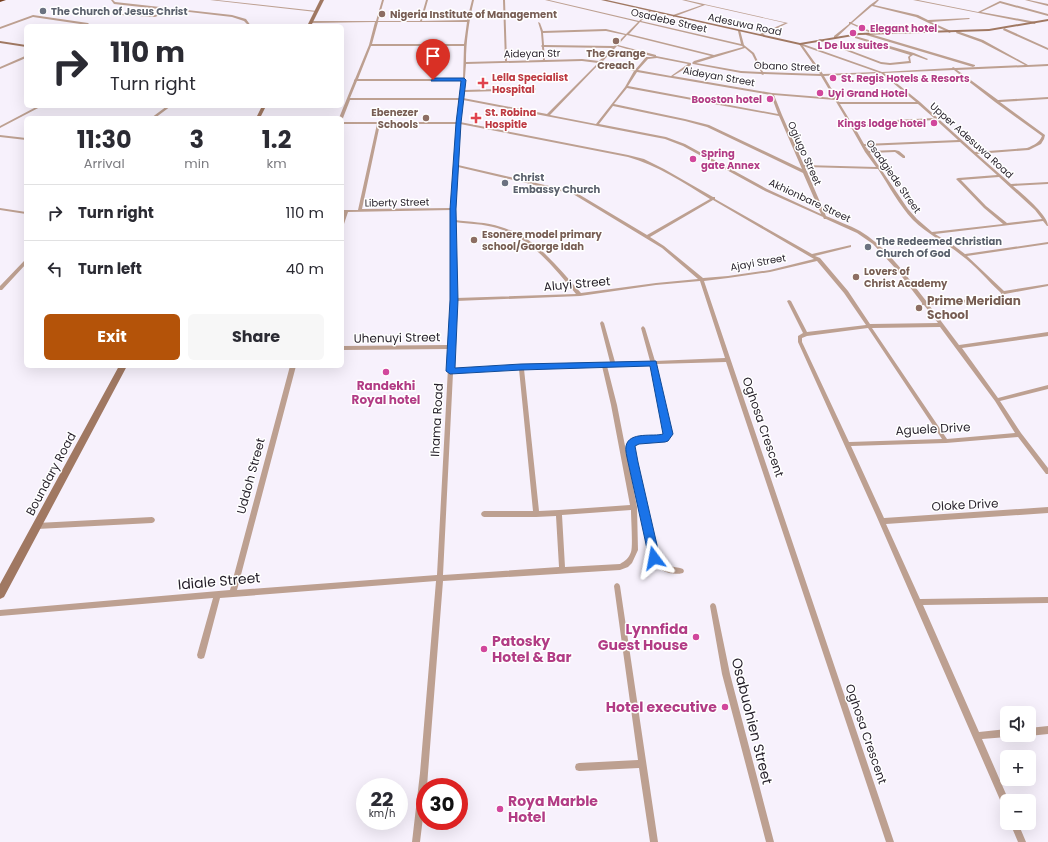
<!DOCTYPE html>
<meta charset="utf-8">
<style>
body{margin:0;font-family:Poppins,sans-serif;background:#f7f7f7;color:#2b2b33;height:100vh;display:flex;flex-direction:column;font-size:15px;white-space:nowrap}
*{box-sizing:border-box;margin:0}
p{font-size:13px;color:#7c7c81}
.icon{flex:none;width:22px;height:22px;fill:none;stroke:currentColor;stroke-width:2;stroke-linecap:round;stroke-linejoin:round}
.map{position:relative;flex:1;overflow:hidden}
.side{position:absolute;left:24px;top:116px;width:320px;height:252px;display:flex;flex-direction:column;background:#fff;border-radius:6px;box-shadow:0 4px 16px #0002}
.side>*{flex:none}
.guide{position:absolute;left:24px;top:24px;width:320px;height:84px;border-radius:6px;box-shadow:0 4px 16px #0002;background:#fff;color:#2b2b33;overflow:hidden}
.fabs{position:absolute;left:1000px;top:706px;display:grid;gap:8px}
.fabs a{display:grid;place-items:center;width:36px;height:36px;border-radius:6px;background:#fff;box-shadow:0 4px 16px #0002;font-size:20px}
.speed{position:absolute;left:356px;top:778px;display:flex;gap:8px;font-size:20px;font-weight:700;text-align:center}
.speed>*{display:grid;place-content:center;width:52px;height:52px;border-radius:50%;background:#fff;box-shadow:0 4px 16px #0002;line-height:1}
.speed small{font-size:10px;font-weight:400}
.speed .limit{border:6px solid #d22;background:#fff;color:#111}
.pin{position:absolute;display:grid;place-items:center;width:34px;height:34px;color:#fff;margin:-41px -17px;border-radius:50% 50% 50% 0;rotate:-45deg;box-shadow:0 0 4px #0007}
.pin .icon{rotate:45deg}
.me{position:absolute;width:44px;margin:-22px;rotate:347deg;stroke-linejoin:round;filter:drop-shadow(0 0 3px #0008)}
.turn{display:flex;align-items:center;gap:14px;height:84px;padding:0 20px;font-size:18px}
.turn .icon{width:52px;height:52px;stroke-width:2.5}
.turn b{display:block;font-size:28px;line-height:34px}
.eta{display:flex;justify-content:space-evenly;align-items:center;height:68px;text-align:center}
.eta b{font-size:24px;font-weight:700;line-height:28px}
.button{display:flex;gap:8px;margin-top:auto;padding:8px 20px}
.button a{flex:1;height:46px;border-radius:6px;background:#b45309;color:#fff;font-size:16px;font-weight:700;line-height:46px;text-align:center}
.button a+a{background:#f7f7f7;color:#2b2b33}
ul{padding:0;list-style:none}
li{display:flex;align-items:center;gap:12px;height:56px;padding:0 20px;border-top:1px solid #e1e1e2}
li div{flex:1}
li b{display:block;font-size:15px}
li em{font-style:normal}
.map>svg:first-child{display:block}
.lines{fill:none;stroke-linecap:round;stroke-linejoin:round}
.street{fill:#bda091;fill-rule:evenodd}
.secondary{fill:#a07862;fill-rule:evenodd}
.highway{fill:#784121;fill-rule:evenodd}
.route{fill:#1a73e8;stroke:#114b97}
.worship-dot{fill:#6b7280;stroke:#fff;stroke-width:1.5}
.education-dot{fill:#8d6e63;stroke:#fff;stroke-width:1.5}
.hotel-dot{fill:#d1479c;stroke:#fff;stroke-width:1.5}
.health-dot{fill:#e0444e;stroke:#fff;stroke-width:1.5}
.labels{text-anchor:middle;stroke-width:3;stroke-linejoin:round;paint-order:stroke}
.far-worship-label{font-size:10px;font-weight:bold;fill:#5b616d;stroke:#fff;text-anchor:start}
.far-education-label{font-size:10px;font-weight:bold;fill:#785e54;stroke:#fff;text-anchor:start}
.far-street-label{font-size:10px;fill:#251f29;stroke:#fff}
.far-hotel-label{font-size:10px;font-weight:bold;fill:#b23c85;stroke:#fff;text-anchor:start}
.far-health-label{font-size:10px;font-weight:bold;fill:#be3a42;stroke:#fff;text-anchor:start}
.street-label{font-size:12px;fill:#251f29;stroke:#fff}
.education-label{font-size:12px;font-weight:bold;fill:#785e54;stroke:#fff;text-anchor:start}
.hotel-label{font-size:12px;font-weight:bold;fill:#b23c85;stroke:#fff}
.near-street-label{font-size:14px;fill:#251f29;stroke:#fff}
.near-hotel-label{font-size:14px;font-weight:bold;fill:#b23c85;stroke:#fff;text-anchor:end}
</style>
<div class="map">
<svg width="1048" height="842" viewBox="0 0 1048 842">
<rect width="100%" height="100%" fill="#f7f1fc"/>
<g class="lines">
<path class="street" d="M111,0H113L115,2L232,15L246,19L251,26H249L244,21L232,17L172,10L155,17L121,15L120,14L155,15L168,10L114,4Z
M210,0H217L317,11L316,12Z
M382,0H384L378,21H420L426,0H428L422,21L467,20L472,0H474C469,21 466,41 466,62L505,61L503,0H505L507,61L543,60L542,47L541,46L542,45L541,32L538,22L540,23L543,31L606,29L626,34L638,22L545,0H549L639,21L650,10L651,11L641,21L741,44L738,31L740,30L744,45L754,53L763,72L820,74L799,44L800,43L882,72L952,68L953,67L955,68L1025,65L981,42L956,33L957,31L983,40L1028,65L1048,64V66L957,70L998,100L1048,97V99L1000,102L1045,135L1044,139L1041,144L1029,150L977,154L1011,184L1048,182V184L1013,186C1022,194 1048,215 1048,226H1047L1043,221L935,234L953,245L965,254L1048,242V244L967,256L1004,291L1048,284V286L1005,294V298L999,300L929,305L959,345L1048,332V336L962,348L998,398L1048,385V389L1000,401L1021,433L1048,468V474H1046L1018,437L946,443L851,446L884,518L1048,507V513L886,524L920,599L1048,597V603L923,605L979,732L1007,729V735H1010L1007,737L982,739L1009,801H1007V810L1004,809L876,515L798,342V336L803,333L787,301L789,300L791,301L807,332L866,325L844,293L817,261L770,272L728,278L704,281L894,842H886L726,362L656,364L671,434L667,440H665C655,440 642,439 634,446L635,456L657,557C665,569 672,565 683,569L684,571L683,573C671,576 658,571 652,560L628,454C628,450 627,447 629,444C633,435 655,436 664,436L665,434L651,364L607,366L617,405L637,507L638,550L632,563L628,567L620,570L443,581L428,773L427,787H425V801L420,842H412L420,773L436,581L220,598L205,655L204,658L201,659L198,658L197,655L213,598L0,616V610L230,590L290,366H296L237,590L437,575L449,349L342,350V346L449,345L452,300V210L348,212L344,224L342,225V218L344,212H342V210H358L377,124H342V122H457L460,100H350L343,118L342,119L339,118L354,81V80L355,79L369,45L375,22L311,23L310,22L311,21H376ZM378,22H467L464,44H372ZM640,22L742,46L743,47L714,55L629,34ZM606,31L625,35L614,46L544,45L543,33ZM627,35L711,56L694,61L692,63L693,64L741,73L761,74L763,75L764,74L821,76L834,98L772,93L673,76L691,65V63L656,56V55L618,45ZM371,46H464L463,79H358ZM617,46L654,57H646L635,70L602,62ZM803,46L877,72L823,74ZM544,47L612,48L599,61L582,59L545,60ZM745,48L752,54L761,72L741,71L696,63ZM657,58L688,64L671,76L638,70L648,59ZM582,61L598,63L547,114L463,98L464,92L535,90L536,89L535,88L464,90L466,64ZM600,63L634,71L625,87L596,124L550,115ZM954,70L995,102L1042,136C1039,143 1034,145 1027,148L975,152L920,102L884,73ZM637,72L771,95L778,114L628,86ZM881,73L916,102H839L838,100L839,99L837,98L824,76ZM357,81H462L460,98H350ZM627,88L779,116L802,169L709,125L685,119L614,104ZM774,95L835,100L851,127L849,128L852,129L865,152L876,167L804,165L782,115ZM463,100L665,139L683,146L765,191L823,217L824,219H826L857,233L873,244L896,269L922,303V305H924L938,323L870,324L848,291L820,258L815,256L851,247V245L812,254L715,199V197H713L664,169L644,159L628,155L460,122ZM840,104H918L934,118L896,120L854,127ZM613,106L685,121L707,127L803,173L821,214L767,189L685,144L666,137L599,124ZM936,120L958,140L864,144L855,128L896,122ZM380,124H456L452,208L362,209ZM460,124L628,157C657,165 684,183 710,199L647,235L575,192L458,165ZM960,142L997,175L958,178L956,179L984,208L1003,224L932,232L917,219L908,209L870,153L895,152L903,158H905V156L899,151L895,150L869,151L865,146ZM458,167L573,194L662,248L698,279L656,283L581,293C558,268 536,237 501,227C486,222 470,222 455,220ZM805,167L878,169C889,186 899,205 913,220C927,234 945,242 961,255C975,265 988,281 1001,293V296L998,298L927,302C907,277 887,247 860,231C849,225 837,221 826,216ZM999,177L1035,210L1042,219L1007,223L986,206L961,180ZM713,200L814,259L770,270L728,276L703,278L664,246L650,237ZM455,222C469,224 484,224 497,228C532,238 554,268 576,294L456,298ZM700,281L725,358L655,361L645,328L643,326L641,328L650,361L615,362L604,323L602,321L600,323L610,362L521,365L453,369L456,301L580,296L656,285ZM940,327L995,401L1015,433L947,439L872,328ZM868,328L942,439L849,442L802,342V338L807,336ZM602,366L611,405L630,505L559,510L539,511L524,369ZM519,369L533,511H484L482,512L481,514L482,516L484,517H536L556,516L559,567L443,575L453,373ZM631,510C631,519 633,546 631,552C629,558 625,561 620,564L565,567L562,515Z
M682,0H686L788,23L761,36L760,34L785,23L705,5L673,17V15L702,5Z
M877,0H879L874,5L918,15L928,20L969,18L970,19L931,22L951,31L950,33L916,17L872,6L852,23L873,32V34L851,24L836,38H834V36L849,24V22H851L870,5Z
M913,0H918L978,12L1000,1L1048,14V16L1000,3L981,12L1036,22L1035,24Z
M1025,0H1029L1048,4V6Z
M33,15L88,23L89,24V26H87V25L33,17L0,29V27Z
M1004,28L1048,48V50L1003,30Z
M867,33L975,65V66L973,67L866,35Z
M855,36L914,53L928,59L927,60L913,55L910,57L911,63L890,65L881,64L818,40L820,39L881,62L890,63L909,61L908,57L910,55L855,38Z
M25,56H26V58L0,69V67Z
M38,106H42L0,128V126Z
M167,106H171L155,118H151Z
M0,135L26,138V140L0,137Z
M0,208L26,212V214L0,210Z
M24,261H26V264L2,290H0V286Z
M152,517L154,518L155,520L154,522L152,523L37,529L35,528L34,526L35,524L37,523Z
M617,583L619,584L620,586L658,842H650L639,768L579,771L576,770L575,767L576,764L579,763L638,760L614,586L615,584Z
M713,603L715,604L716,606L730,674L774,842H766L722,674L710,606L711,604Z
M1048,726V734L1029,736L1027,735H1029V728Z
M1010,823H1018L1026,842H1018Z"/>
<path class="secondary" d="M320,0H324L311,26H307Z
M601,0H607L800,43L859,33L989,29L1048,19V21L989,31L859,35L800,45Z
M0,41L26,45V47L0,43Z
M262,106H266L260,118H256Z
M119,366H127L4,597L0,599V584Z"/>
<path class="highway" d="M0,0H6L0,2Z"/>
</g>
<path class="route" d="M433,78H464L466,80L461,123L456,209L458,300L455,368L521,364L656,361L673,434L668,441L665,442L639,444L635,446L638,462L660,558L658,561L654,563L651,561L649,558L628,462C627,457 625,450 626,446C629,431 654,437 663,434L650,366L521,370L450,374L446,371L450,300V209L456,123L461,81H431Z"/>
<g class="worship-dot">
<circle cx="43" cy="11" r="4"/>
<circle cx="505" cy="183" r="4"/>
<circle cx="868" cy="247" r="4"/>
</g>
<g class="education-dot">
<circle cx="382" cy="14" r="4"/>
<circle cx="616" cy="41" r="4"/>
<circle cx="426" cy="118" r="4"/>
<circle cx="474" cy="240" r="4"/>
<circle cx="856" cy="277" r="4"/>
<circle cx="919" cy="308" r="4"/>
</g>
<g class="hotel-dot">
<circle cx="862" cy="28" r="4"/>
<circle cx="853" cy="33" r="4"/>
<circle cx="833" cy="78" r="4"/>
<circle cx="820" cy="93" r="4"/>
<circle cx="770" cy="99" r="4"/>
<circle cx="934" cy="123" r="4"/>
<circle cx="693" cy="159" r="4"/>
<circle cx="386" cy="372" r="4"/>
<circle cx="696" cy="637" r="4"/>
<circle cx="484" cy="649" r="4"/>
<circle cx="725" cy="707" r="4"/>
<circle cx="500" cy="809" r="4"/>
</g>
<g class="health-dot">
<path d="M481 77h4v4h4v4h-4v4h-4v-4h-4v-4h4z"/>
<path d="M474 112h4v4h4v4h-4v4h-4v-4h-4v-4h4z"/>
</g>
<g class="labels">
<g class="far-worship-label">
<text x="51" y="15">The Church of Jesus Christ</text>
<text x="513" y="181">Christ<tspan x="513" dy="12">Embassy Church</tspan></text>
<text x="876" y="245">The Redeemed Christian<tspan x="876" dy="12">Church Of God</tspan></text>
</g>
<g class="far-education-label">
<text x="390" y="18">Nigeria Institute of Management</text>
<text x="616" y="57" text-anchor="middle">The Grange<tspan x="616" dy="12">Creach</tspan></text>
<text x="418" y="116" text-anchor="end">Ebenezer<tspan x="418" dy="12">Schools</tspan></text>
<text x="482" y="238">Esonere model primary<tspan x="482" dy="12">school/Gaorge Idah</tspan></text>
<text x="864" y="275">Lovers of<tspan x="864" dy="12">Christ Academy</tspan></text>
</g>
<g class="far-street-label">
<text transform="translate(669 20) rotate(13)" y="4">Osadebe Street</text>
<text transform="translate(745 24) rotate(12)" y="4">Adesuwa Road</text>
<text transform="translate(532 53) rotate(-1)" y="4">Aideyan Str</text>
<text transform="translate(787 66) rotate(2)" y="4">Obano Street</text>
<text transform="translate(719 76) rotate(10)" y="4">Aideyan Street</text>
<text transform="translate(972 140) rotate(42)" y="4">Upper Adesuwa Road</text>
<text transform="translate(805 153) rotate(66)" y="4">Ogiugo Street</text>
<text transform="translate(894 176) rotate(55)" y="4">Osadgiede Street</text>
<text transform="translate(810 200) rotate(25)" y="4">Akhionbare Street</text>
<text transform="translate(397 202) rotate(-1)" y="4">Liberty Street</text>
<text transform="translate(758 262) rotate(-10)" y="4">Ajayi Street</text>
</g>
<g class="far-hotel-label">
<text x="870" y="32">Elegant hotel</text>
<text x="853" y="49" text-anchor="middle">L De lux suites</text>
<text x="841" y="82">St. Regis Hotels &amp; Resorts</text>
<text x="828" y="97">Uyi Grand Hotel</text>
<text x="762" y="103" text-anchor="end">Booston hotel</text>
<text x="926" y="127" text-anchor="end">Kings lodge hotel</text>
<text x="701" y="157">Spring<tspan x="701" dy="12">gate Annex</tspan></text>
</g>
<g class="far-health-label">
<text x="492" y="81">Lella Specialist<tspan x="492" dy="12">Hospital</tspan></text>
<text x="485" y="116">St. Robina<tspan x="485" dy="12">Hospitle</tspan></text>
</g>
<g class="street-label">
<text transform="translate(577 284) rotate(-5)" y="4">Aluyi Street</text>
<text transform="translate(397 338) rotate(-1)" y="4">Uhenuyi Street</text>
<text transform="translate(437 420) rotate(-87)" y="4">Ihama Road</text>
<text transform="translate(763 427) rotate(71)" y="4">Oghosa Crescent</text>
<text transform="translate(933 429) rotate(-3)" y="4">Aguele Drive</text>
<text transform="translate(51 474) rotate(-62)" y="4">Boundary Road</text>
<text transform="translate(251 476) rotate(-75)" y="4">Uddoh Street</text>
<text transform="translate(965 505) rotate(-3)" y="4">Oloke Drive</text>
<text transform="translate(866 734) rotate(71)" y="4">Oghosa Crescent</text>
</g>
<g class="education-label">
<text x="927" y="305">Prime Meridian<tspan x="927" dy="14">School</tspan></text>
</g>
<g class="hotel-label">
<text x="386" y="390">Randekhi<tspan x="386" dy="14">Royal hotel</tspan></text>
</g>
<g class="near-street-label">
<text transform="translate(219 581) rotate(-5)" y="5">Idiale Street</text>
<text transform="translate(752 721) rotate(76)" y="5">Osabuohien Street</text>
</g>
<g class="near-hotel-label">
<text x="688" y="634">Lynnfida<tspan x="688" dy="16">Guest House</tspan></text>
<text x="492" y="646" text-anchor="start">Patosky<tspan x="492" dy="16">Hotel &amp; Bar</tspan></text>
<text x="717" y="712">Hotel executive</text>
<text x="508" y="806" text-anchor="start">Roya Marble<tspan x="508" dy="16">Hotel</tspan></text>
</g>
</g>
</svg>
<div class="fabs">
<a><svg class="icon" aria-label="sound" viewBox="0 0 24 24"><path d="M4 9h4l5-4v14l-5-4H4zM17 9q2 3 0 6"/></svg></a>
<a>+</a>
<a>−</a>
</div>
<div class="speed"><div>22<small>km/h</small></div><div class="limit">30</div></div>
<div class="pin" style="left:433px;top:80px;background:#d93025"><svg class="icon" aria-label="arrive" viewBox="0 0 24 24"><path d="M6 21V4h12l-3 4 3 4H6"/></svg></div>
<svg class="me" style="left:654px;top:558px" viewBox="-20 -20 40 40"><path d="M0-17L14 15 0 8-14 15z" fill="#1a73e8" stroke="#fff" stroke-width="4"/></svg>
<div class="guide">
<div class="turn"><svg class="icon" aria-label="right" viewBox="0 0 24 24"><path d="M7 20v-9h11M14 6l5 5-5 5"/></svg><div><b>110 m</b>Turn right</div></div>
</div>
<section class="side">
<div class="eta">
<div><b>11:30</b><p>Arrival</p></div>
<div><b>3</b><p>min</p></div>
<div><b>1.2</b><p>km</p></div>
</div>
<ul>
<li><svg class="icon" aria-label="right" viewBox="0 0 24 24"><path d="M7 20v-9h11M14 6l5 5-5 5"/></svg><div><b>Turn right</b></div><em>110 m</em></li>
<li><svg class="icon" aria-label="left" viewBox="0 0 24 24"><path d="M17 20v-9H6M10 6l-5 5 5 5"/></svg><div><b>Turn left</b></div><em>40 m</em></li>
</ul>
<div class="button"><a>Exit</a><a>Share</a></div>
</section>
</div>
